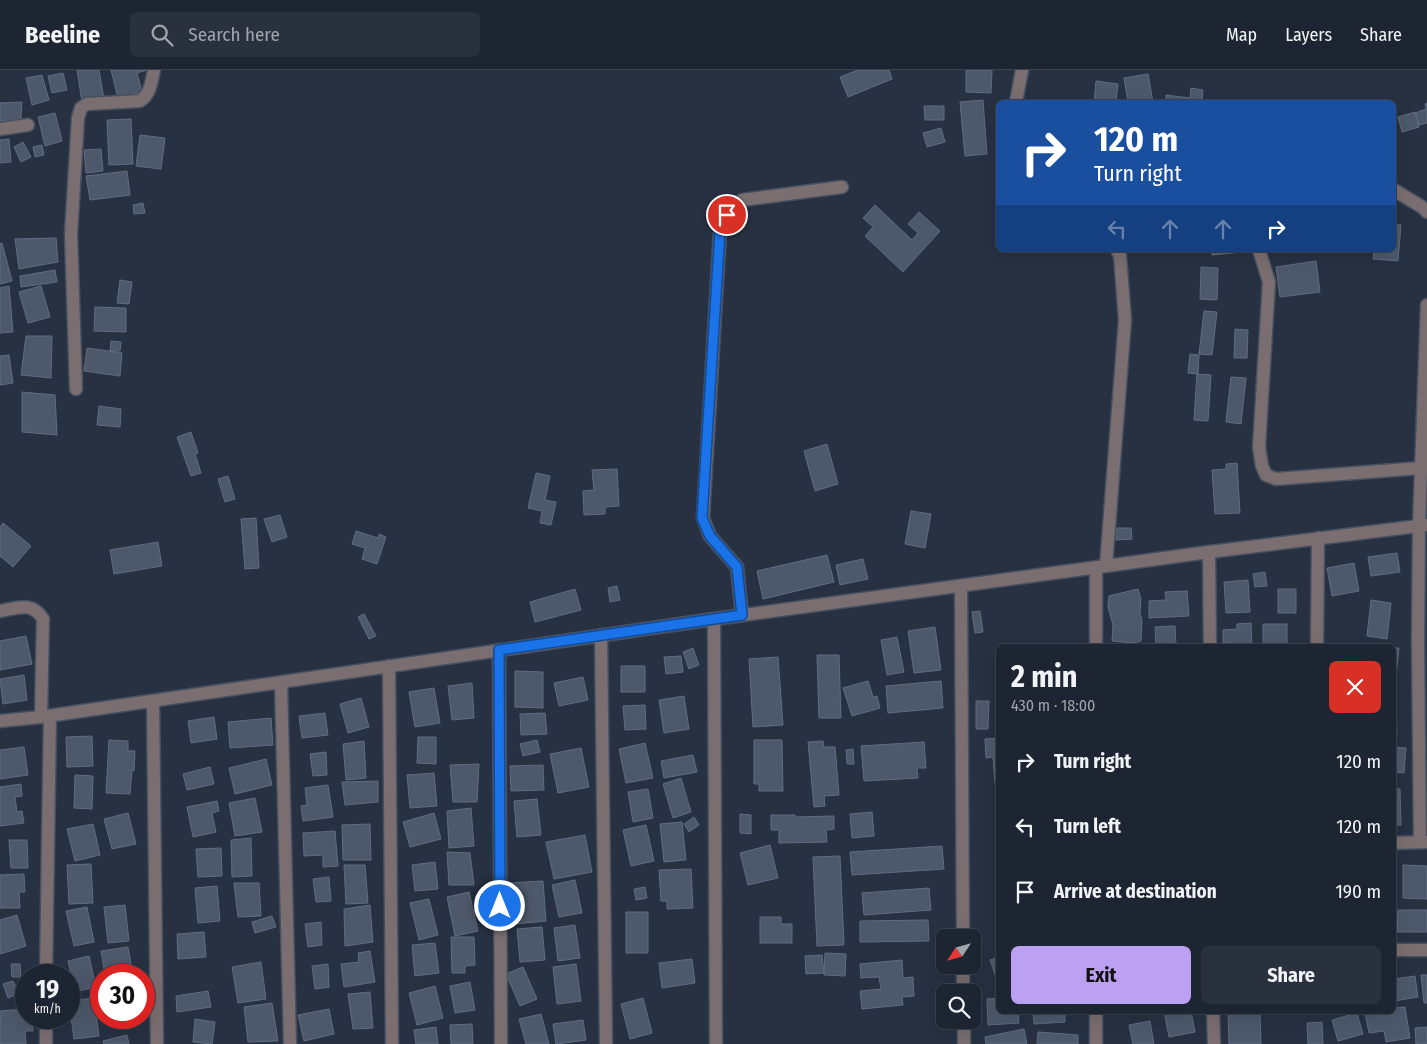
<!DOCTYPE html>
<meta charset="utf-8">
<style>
body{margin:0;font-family:"Fira Sans Condensed",sans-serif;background:#2a313e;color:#f1f3f6;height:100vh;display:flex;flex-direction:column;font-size:19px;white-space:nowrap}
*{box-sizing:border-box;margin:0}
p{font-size:16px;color:#a0a5ac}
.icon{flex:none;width:28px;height:28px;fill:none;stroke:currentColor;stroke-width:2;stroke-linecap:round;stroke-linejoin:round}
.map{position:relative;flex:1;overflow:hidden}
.details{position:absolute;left:996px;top:574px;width:400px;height:370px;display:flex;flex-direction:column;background:#1d2532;border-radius:8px;box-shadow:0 5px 20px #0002,0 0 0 1px #3b424d}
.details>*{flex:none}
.banner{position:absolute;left:996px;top:30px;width:400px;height:152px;border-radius:8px;box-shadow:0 5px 20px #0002,0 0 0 1px #3b424d;background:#1a4fa0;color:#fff;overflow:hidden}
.needle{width:32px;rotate:234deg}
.fabs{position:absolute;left:936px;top:859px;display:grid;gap:10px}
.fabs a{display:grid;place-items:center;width:45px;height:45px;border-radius:8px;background:#1d2532;box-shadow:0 5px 20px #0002,0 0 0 1px #3b424d;font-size:25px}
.speed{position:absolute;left:15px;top:894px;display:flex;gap:10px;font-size:25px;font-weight:700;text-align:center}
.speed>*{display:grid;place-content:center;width:65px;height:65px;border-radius:50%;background:#1d2532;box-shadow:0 5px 20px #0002,0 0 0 1px #3b424d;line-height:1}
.speed small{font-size:12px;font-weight:400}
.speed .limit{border:8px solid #d22;background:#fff;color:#111}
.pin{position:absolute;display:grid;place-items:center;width:42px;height:42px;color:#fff;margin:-21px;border:2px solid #fff;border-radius:50%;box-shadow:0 1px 5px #0007}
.me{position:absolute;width:55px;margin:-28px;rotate:0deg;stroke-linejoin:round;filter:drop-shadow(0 0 4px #0008)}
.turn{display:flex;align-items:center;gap:18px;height:105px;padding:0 15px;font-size:22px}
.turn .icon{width:65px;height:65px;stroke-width:2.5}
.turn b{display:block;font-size:35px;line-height:42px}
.lanes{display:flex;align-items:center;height:48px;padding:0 15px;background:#0003;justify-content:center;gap:25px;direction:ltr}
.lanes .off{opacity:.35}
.round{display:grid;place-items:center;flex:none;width:52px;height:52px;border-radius:8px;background:#2a313e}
.head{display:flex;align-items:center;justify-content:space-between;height:85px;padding:0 15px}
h1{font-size:30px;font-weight:700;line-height:38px}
.primary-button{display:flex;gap:10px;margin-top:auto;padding:10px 15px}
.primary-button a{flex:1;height:58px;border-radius:8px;background:#bca0f2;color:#111;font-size:20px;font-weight:700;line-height:58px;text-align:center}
.primary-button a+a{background:#2a313e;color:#f1f3f6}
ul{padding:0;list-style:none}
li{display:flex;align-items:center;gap:15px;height:65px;padding:0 15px}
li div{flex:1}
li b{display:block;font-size:19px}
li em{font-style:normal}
header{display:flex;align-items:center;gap:30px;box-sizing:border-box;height:70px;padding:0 25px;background:#1d2532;border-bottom:1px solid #3b424d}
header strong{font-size:24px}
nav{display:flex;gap:28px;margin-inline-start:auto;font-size:18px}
.search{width:350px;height:45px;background:#2a313e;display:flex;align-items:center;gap:12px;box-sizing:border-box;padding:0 18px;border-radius:8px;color:#a0a5ac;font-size:19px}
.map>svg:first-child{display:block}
.building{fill:#4d596b;stroke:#606d80}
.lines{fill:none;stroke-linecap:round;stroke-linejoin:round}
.minor-casing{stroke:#465060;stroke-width:15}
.minor{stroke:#7a6e70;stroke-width:12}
.route-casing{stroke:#114b97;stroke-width:12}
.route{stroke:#1a73e8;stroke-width:9}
</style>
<header>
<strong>Beeline</strong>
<div class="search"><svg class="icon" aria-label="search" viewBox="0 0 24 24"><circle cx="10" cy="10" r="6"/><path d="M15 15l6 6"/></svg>Search here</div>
<nav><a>Map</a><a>Layers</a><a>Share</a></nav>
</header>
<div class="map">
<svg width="1427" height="974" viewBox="0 0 1427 974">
<rect width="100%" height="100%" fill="#273142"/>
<path class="building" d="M77,0H99L104,29L82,32Z
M111,0H147L137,3L142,22L118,28Z
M858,0H889L892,9L848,27L840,7Z
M966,0H992L991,23L966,22Z
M63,3L67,20L52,23L48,6Z
M1148,4L1153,32H1128L1124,8Z
M42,5L49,30L32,35L26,8Z
M1096,11L1118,14L1116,32H1094Z
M1191,18L1203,20L1202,32H1166V25L1190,28Z
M983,30L987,84L965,86L960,32Z
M22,32L21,49L0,51V33Z
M1427,33V53L1419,55L1415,43L1426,39L1425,34Z
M924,36H944V50H925Z
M1415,42L1419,57L1402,62L1398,47Z
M55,43L62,71L45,76L38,47Z
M131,49L133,94L109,95L107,50Z
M941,58L945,72L927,77L923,63Z
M140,65L165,68L161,99L136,96Z
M9,69L11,92L0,93V70Z
M23,72L31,87L21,92L14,77Z
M42,75L44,85L35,87L33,77Z
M101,79L103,101L86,103L84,80Z
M127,101L130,125L90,130L86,106Z
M143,133L145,143L134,144L133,135Z
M875,135L912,170L918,163L908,154L919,142L940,161L903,202L865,166L873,157L863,148Z
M1394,154L1401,155L1398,191L1373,189L1374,180H1394Z
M56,168L58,192L19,199L15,169Z
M2,173L12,211L0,214V174Z
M1211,180H1242V182L1212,185Z
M1316,191L1320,222L1280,227L1276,197Z
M1201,197L1218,198L1217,230L1200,229Z
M55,200L57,212L21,217L20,206Z
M120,210L132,212L129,234L117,233Z
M9,216L13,262L0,263V218Z
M41,216L50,247L28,253L19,222Z
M95,237L126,238V262L94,261Z
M1204,241L1217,242L1212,285L1199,284Z
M1235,259L1248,260L1247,288H1234Z
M26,266H52L51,308L21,305Z
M111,271L121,272L120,281H110Z
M87,278L122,283L120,306L84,301Z
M1190,284L1199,285L1198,304L1188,303Z
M9,285L13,313L0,315V286Z
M1197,304L1211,305L1208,351L1194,350Z
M1231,307L1246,308L1241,354L1226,352Z
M22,322L55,325L57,365L22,362Z
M99,336L121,339L120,357L97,355Z
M191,362L198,383L195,384L201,403L191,406L177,367Z
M827,374L838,414L815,421L804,381Z
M1237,393L1240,443L1215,444L1212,400L1226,399V394Z
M617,399L619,436L605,437V444L584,445L583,421L594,420L592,400Z
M536,403L550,406L545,430L556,432L551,455L540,453L542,441L528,438Z
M228,406L235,429L225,432L218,409Z
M911,441L931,444L925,478L905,474Z
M280,445L287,467L272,472L264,449Z
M256,448L259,498L245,499L241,449Z
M3,453L31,476L13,497L0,486V457Z
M1116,458H1131L1132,469L1116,470Z
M356,461L378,468L379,464L386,467L377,494L362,489L365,478L352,474Z
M158,472L162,496L114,504L110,480Z
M1397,483L1400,502L1371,506L1368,487Z
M827,485L834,512L763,529L757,501Z
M863,489L868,509L840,515L836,495Z
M1354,493L1359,521L1332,526L1327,498Z
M1265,502L1267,516L1255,517L1253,504Z
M1248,510L1250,542L1226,543L1224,512Z
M617,516L620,530L610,532L608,518Z
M575,519L581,540L535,552L530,532Z
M1138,519L1141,529L1140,542L1142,551L1141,571L1133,573L1112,571L1113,555L1108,537L1109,526Z
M1278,519H1296V543H1278Z
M1187,521L1189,546L1149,548V531L1166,530L1165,522Z
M1371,530L1391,533L1387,569L1367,566Z
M980,541L983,562L975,563L972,542Z
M364,544L376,566L369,569L358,547Z
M1251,553L1252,576H1231V573H1223V560L1237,559V554Z
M1263,554H1287V576H1263Z
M1175,556L1176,576H1156L1155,557Z
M935,557L941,600L914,603L908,561Z
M26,566L32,594L0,600V571Z
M897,567L904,602L887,605L881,570Z
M693,578L699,595L689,599L683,582Z
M1394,578H1399L1395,615H1394Z
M817,585H839L841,648H819Z
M681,586L683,602L666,604L664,587Z
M778,587L783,655L753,657L749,589Z
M621,596H645V622H621Z
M515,601L543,602V638L515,637Z
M24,605L27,630L3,634L0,609Z
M583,607L588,630L559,636L554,613Z
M868,611L873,627L877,626L880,638L852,646L843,618Z
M941,611L943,638L888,643L886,616Z
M472,613L474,648L452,650L448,616Z
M434,618L440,653L415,657L409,622Z
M684,626L689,659L664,663L659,630Z
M361,628L369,657L348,663L340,634Z
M976,631H989L988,659H976Z
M645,635L646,659L625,660L623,636Z
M1396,641L1397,664H1394V642Z
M325,643L328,665L302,668L299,646Z
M545,643L547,664L521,665L520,644Z
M214,647L217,669L191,673L188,651Z
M271,648L273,675L230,678L228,652Z
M92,666L93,696L67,697L66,667Z
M418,667H436V694L417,693Z
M999,668V713H995L993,687L986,688L985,669Z
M109,670L128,671V681H135L134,701L132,700L130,724L106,723Z
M537,670L540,682L523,686L520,674Z
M754,670H782L783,721H759V714H754Z
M364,671L366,708L346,710L343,674Z
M823,671L824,677H835L839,725L824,726L825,736L814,737L808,672Z
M924,672L926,698H917L918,708L864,711L861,676Z
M645,673L653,708L626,713L619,679Z
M24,677L28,705L0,709V680Z
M1394,677L1406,678L1404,703L1394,702Z
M581,678L589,717L558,723L550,684Z
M853,679L854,694H847L846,680Z
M326,682L327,705L313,706L310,684Z
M693,685L697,702L664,708L661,691Z
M266,689L272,715L235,724L229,698Z
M479,694L477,732H453L450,695Z
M543,695L544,720L511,721L510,696Z
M210,697L214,714L187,720L183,704Z
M434,703L437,736L410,738L407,705Z
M75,705L93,706L92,739L74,738Z
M681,708L691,742L673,748L663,714Z
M378,711V732L345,735L342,712Z
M21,714L22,726L15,727L17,742L22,741L24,753L0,756V717Z
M328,715L333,747L303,751L301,736L307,735L305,718Z
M648,719L653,748L633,752L628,722Z
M1394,719H1400L1401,755H1394Z
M255,728L262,762L235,766L229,733Z
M537,729L541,765L517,767L514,731Z
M217,731L219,741L212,743L216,762L193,767L187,737Z
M471,738L474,776L449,778L447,741Z
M872,742L874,766L852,768L850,744Z
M128,743L136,774L112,779L104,749Z
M434,743L441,769L410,777L403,752Z
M740,744L751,745V764L740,763Z
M771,745H795V747L834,746V759L826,760L827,772L779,773V760H771Z
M694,747L699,755L689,762L684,754Z
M682,752L686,790L664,792L660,754Z
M93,754L100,785L75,791L67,759Z
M370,754L371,790H343L342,755Z
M646,755L654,791L631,796L623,760Z
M335,761L338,796L323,797V785L304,786L303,763Z
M585,765L592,802L554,809L546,772Z
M251,768L252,806L232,807L231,770Z
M9,770H27L28,798H11Z
M770,775L778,808L748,815L740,783Z
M942,776L944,799L852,805L850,782Z
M221,778L222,806L198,807L196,779Z
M447,782L470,783L474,815H449Z
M840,786L844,875L817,876L813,787Z
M435,792L438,819L415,821L412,795Z
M91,794L93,833L69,834L67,795Z
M344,795H365L368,833L346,834Z
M1403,795L1427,796V829L1403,828Z
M691,799L693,838L667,839V831H661L659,800Z
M24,804L25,822H19L20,838H0V805Z
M329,807L331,831L316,832L313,809Z
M575,810L582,843L559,847L552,815Z
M543,811L546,851L515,854L510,813Z
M234,813H259L261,846L238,847Z
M217,816L220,851L198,853L195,818Z
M645,817L647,828L636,830L634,819Z
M929,818L931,840L864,845L862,823Z
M469,822L478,861L455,866L447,827Z
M429,829L438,865L419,870L410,833Z
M125,835L129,871L108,873L104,837Z
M370,835L373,872L345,876L344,839Z
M87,837L94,872L74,876L66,841Z
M1398,840H1427V862H1397Z
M626,842H648V883H626Z
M17,845L26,876L0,884V850Z
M272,846L276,857L255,863L252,852Z
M760,847H781V854H792V873H760Z
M928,850L929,871L860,872V851Z
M321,852L322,875L308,877L305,854Z
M575,855L580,888L558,891L554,858Z
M542,857L545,890L520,892L517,859Z
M204,862L206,887L178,889L177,864Z
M451,867H474L475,895L465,896V903H452Z
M435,873L439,903L415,906L412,875Z
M128,877L133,905H105L101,881Z
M370,881L375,912L344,917L341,894L359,892L358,883Z
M825,883L846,884L845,906L824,905Z
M822,885L824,903L806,904L805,886Z
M89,886L96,917L75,922L68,891Z
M999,887V916L990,890Z
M692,889L695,913L662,918L659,893Z
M902,890L903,908L913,907L914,926L902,927L903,935L862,939L860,921L881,919L879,907L861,908L860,894Z
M261,892L266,929L238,933L232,897Z
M11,894H20L21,907H12Z
M328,894L329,917L315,919L312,896Z
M576,894L581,931L557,934L553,897Z
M523,897L537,929L520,936L506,904Z
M1421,905H1427V933H1424Z
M1415,906L1418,927L1394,931V909Z
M13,911L15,916L25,913L26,921L8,928L3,914Z
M470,912L475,940L455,943L450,916Z
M435,916L443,948L417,955L409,923Z
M208,921L211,937L177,942L176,926Z
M370,922L373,958L353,959L348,924Z
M94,928L99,966L74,969L69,931Z
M643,928L652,963L630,969L621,934Z
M999,928V941H1018L1019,953L988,955L987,929Z
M272,933L278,971L248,972L244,937Z
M1405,937L1410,968L1386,972L1384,961L1369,963L1365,943L1394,941V938Z
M26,939V948H32L33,961H25L26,974H0V941Z
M329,939L334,964L304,971L298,945Z
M1033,941H1065V952L1034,954Z
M1164,941H1191L1195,962L1169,967Z
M1228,943H1260L1261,974H1229Z
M1357,943L1363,964L1338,971L1332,950Z
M541,944L549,974H526L519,949Z
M195,949L215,952L212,974L193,972Z
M583,950L586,970L556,974L553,954Z
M1150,951L1154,974H1133L1129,955Z
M1322,952L1323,974H1308L1307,953Z
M472,954L473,974H451L450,955Z
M436,957L438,974H416L414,960Z
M1427,957V974H1416L1415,958Z
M1024,959L1027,974H986L985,967Z
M1038,962L1078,965V974H1037Z
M127,965L129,974H104L103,971Z"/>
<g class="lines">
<g class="minor-casing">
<path id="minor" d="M1016,32L1022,0
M0,59L28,55
M1394,120L1422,137L1427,142
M1259,180L1269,212L1259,377L1262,396L1266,405L1276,409L1421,398
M76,319L71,164L78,48L81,38L87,34L140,31C151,23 151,13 154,0
M1209,482L1210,576
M1106,496L1125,250L1120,186L1117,180
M961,516L963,868
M0,541C18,538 32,531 43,549L41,647
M742,545L737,497L710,466L703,448L720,161L727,145L742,130L842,117
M714,549L716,974
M601,565L606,974
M1096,576V497
M1317,576L1318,468
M499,580L501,974
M389,596L392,974
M281,612L290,974
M153,631L157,974
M0,651L41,647L714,549L1209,482L1427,455
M1420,772L1418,574L1419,456L1427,235
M1394,773L1427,772
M1394,880H1427
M963,895V922
M46,905L50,646
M1213,941L1214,974
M46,948V974
M964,950V974
M1096,974V941"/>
</g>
<use href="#minor" class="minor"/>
</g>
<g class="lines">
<g class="route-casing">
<path id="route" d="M500,836L499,580L742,545L737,497L710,466L702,448L720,161L727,145"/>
</g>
<use href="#route" class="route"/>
</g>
</svg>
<div class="fabs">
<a><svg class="needle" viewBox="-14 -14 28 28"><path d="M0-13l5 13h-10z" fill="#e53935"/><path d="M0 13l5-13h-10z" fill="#a0a5ac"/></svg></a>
<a><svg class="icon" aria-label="search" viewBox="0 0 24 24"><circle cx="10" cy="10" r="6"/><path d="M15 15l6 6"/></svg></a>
</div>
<div class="speed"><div>19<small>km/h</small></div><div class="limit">30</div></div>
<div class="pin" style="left:727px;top:145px;background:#d93025"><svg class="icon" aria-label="arrive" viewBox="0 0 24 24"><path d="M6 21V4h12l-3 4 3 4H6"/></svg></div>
<svg class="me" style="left:500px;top:836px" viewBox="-20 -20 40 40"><circle r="17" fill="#1a73e8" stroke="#fff" stroke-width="3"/><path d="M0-11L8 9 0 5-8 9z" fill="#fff"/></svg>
<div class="banner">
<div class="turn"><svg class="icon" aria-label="right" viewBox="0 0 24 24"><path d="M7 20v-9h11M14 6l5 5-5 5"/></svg><div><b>120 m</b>Turn right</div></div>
<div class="lanes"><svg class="icon off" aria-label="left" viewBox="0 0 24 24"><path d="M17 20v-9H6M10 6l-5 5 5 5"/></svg><svg class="icon off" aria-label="ahead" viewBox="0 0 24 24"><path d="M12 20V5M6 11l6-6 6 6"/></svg><svg class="icon off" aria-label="ahead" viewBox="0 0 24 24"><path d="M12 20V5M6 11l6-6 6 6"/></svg><svg class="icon" aria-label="right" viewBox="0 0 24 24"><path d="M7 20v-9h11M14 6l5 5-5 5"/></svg></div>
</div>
<section class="details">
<div class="head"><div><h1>2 min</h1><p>430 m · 18:00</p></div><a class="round" style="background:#d93025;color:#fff"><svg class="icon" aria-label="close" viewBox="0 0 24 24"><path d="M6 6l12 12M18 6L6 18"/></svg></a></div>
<ul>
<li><svg class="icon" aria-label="right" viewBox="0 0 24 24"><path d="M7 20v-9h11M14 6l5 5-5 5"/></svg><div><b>Turn right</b></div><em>120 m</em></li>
<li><svg class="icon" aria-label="left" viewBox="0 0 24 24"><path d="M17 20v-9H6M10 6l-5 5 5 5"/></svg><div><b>Turn left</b></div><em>120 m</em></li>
<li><svg class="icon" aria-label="arrive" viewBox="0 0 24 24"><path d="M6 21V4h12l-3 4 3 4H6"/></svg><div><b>Arrive at destination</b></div><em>190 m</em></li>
</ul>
<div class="primary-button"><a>Exit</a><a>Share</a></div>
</section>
</div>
